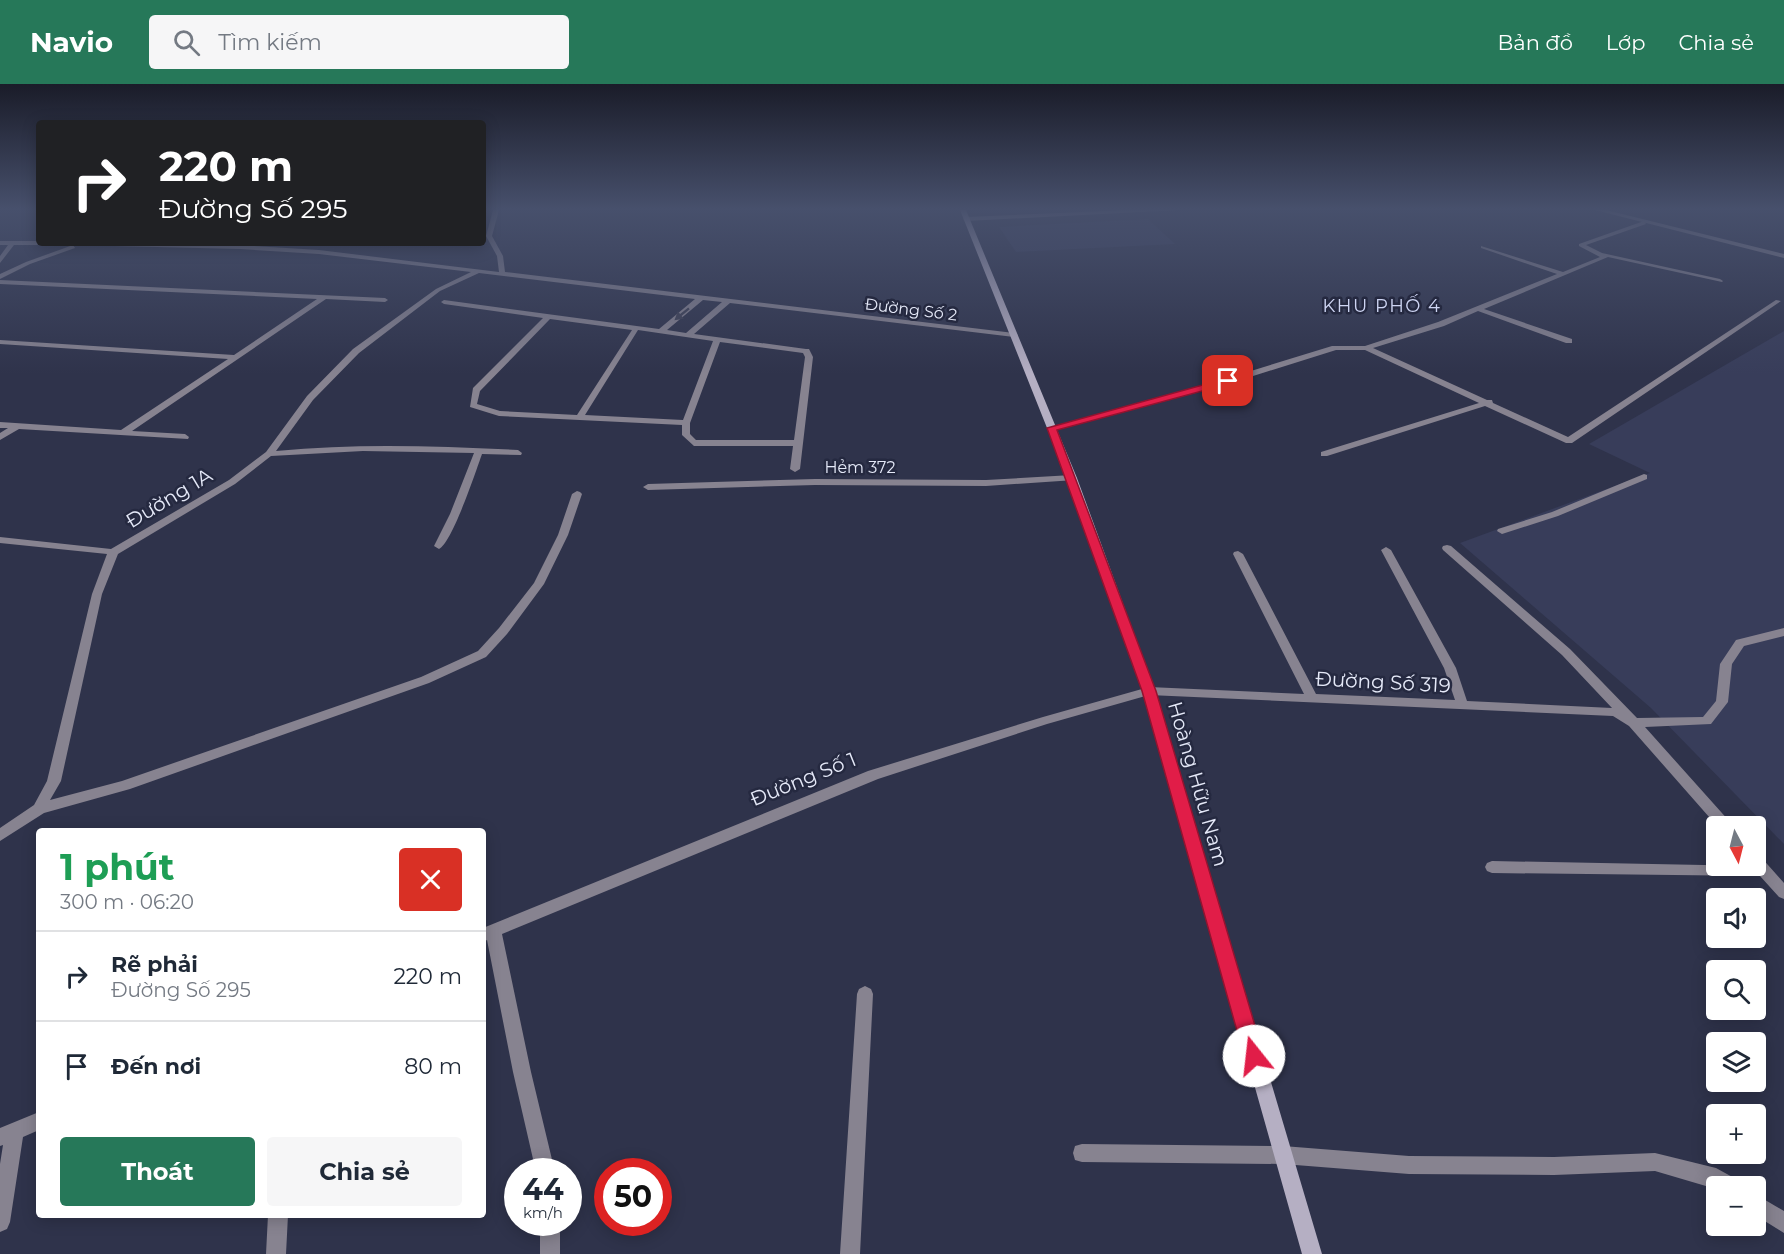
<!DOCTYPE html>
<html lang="vi">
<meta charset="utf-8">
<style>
body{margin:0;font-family:Montserrat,sans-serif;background:#f6f6f7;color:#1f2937;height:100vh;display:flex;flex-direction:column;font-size:22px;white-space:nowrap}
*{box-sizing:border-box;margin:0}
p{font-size:20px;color:#747a83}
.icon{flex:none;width:33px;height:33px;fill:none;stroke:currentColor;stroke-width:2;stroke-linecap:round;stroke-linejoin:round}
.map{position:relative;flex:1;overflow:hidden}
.details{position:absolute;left:36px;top:744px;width:450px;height:390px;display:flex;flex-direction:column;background:#fff;border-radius:6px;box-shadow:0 3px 15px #0003}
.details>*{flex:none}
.hud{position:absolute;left:36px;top:36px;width:450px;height:126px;border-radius:6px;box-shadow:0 3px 15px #0003;background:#202124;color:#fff;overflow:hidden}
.needle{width:39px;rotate:173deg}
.controls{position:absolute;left:1706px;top:732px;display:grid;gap:12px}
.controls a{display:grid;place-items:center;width:60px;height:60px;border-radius:6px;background:#fff;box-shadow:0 3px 15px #0003;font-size:30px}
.speed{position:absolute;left:504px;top:1074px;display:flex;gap:12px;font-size:30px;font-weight:700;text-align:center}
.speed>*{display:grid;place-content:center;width:78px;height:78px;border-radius:50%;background:#fff;box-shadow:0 3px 15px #0003;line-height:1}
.speed small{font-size:15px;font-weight:400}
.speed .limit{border:9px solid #d22;background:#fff;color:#111}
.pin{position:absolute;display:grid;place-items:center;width:51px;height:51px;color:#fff;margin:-26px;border-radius:12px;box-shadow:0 3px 9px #0006}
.me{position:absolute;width:66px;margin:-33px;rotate:344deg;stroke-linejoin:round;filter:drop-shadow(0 0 4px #0008)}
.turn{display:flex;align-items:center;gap:21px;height:126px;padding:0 24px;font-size:27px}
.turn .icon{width:78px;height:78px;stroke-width:2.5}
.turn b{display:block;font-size:42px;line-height:51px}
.round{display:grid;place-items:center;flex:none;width:63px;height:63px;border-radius:6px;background:#f6f6f7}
.headline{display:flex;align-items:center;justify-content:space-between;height:102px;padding:0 24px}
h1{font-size:36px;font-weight:700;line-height:45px;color:#1e9e55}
.button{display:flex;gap:12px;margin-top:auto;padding:12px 24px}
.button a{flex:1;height:69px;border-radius:6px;background:#267859;color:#fff;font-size:24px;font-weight:700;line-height:69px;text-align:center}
.button a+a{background:#f6f6f7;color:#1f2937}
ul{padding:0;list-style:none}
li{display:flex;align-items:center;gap:18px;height:90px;padding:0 24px;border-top:2px solid #e0e1e3}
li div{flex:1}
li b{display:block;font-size:22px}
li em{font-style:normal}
header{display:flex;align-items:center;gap:36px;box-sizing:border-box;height:84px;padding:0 30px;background:#267859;color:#fff}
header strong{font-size:28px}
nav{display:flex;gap:33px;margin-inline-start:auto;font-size:21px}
.search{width:420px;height:54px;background:#f6f6f7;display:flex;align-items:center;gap:15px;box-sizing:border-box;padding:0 21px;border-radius:6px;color:#747a83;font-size:22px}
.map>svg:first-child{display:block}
.built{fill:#383d5a}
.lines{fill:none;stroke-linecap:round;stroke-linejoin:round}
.minor{fill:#878390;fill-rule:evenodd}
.tertiary{fill:#878390;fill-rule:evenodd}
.secondary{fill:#b5afc3;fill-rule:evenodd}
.oneway{fill:#3e4054}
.route{fill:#e11d48;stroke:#92132f;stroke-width:1.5}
.labels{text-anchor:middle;stroke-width:5;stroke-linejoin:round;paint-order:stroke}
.far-street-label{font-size:16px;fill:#e5e9f8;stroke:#252940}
.far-neighbourhood-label{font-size:18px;letter-spacing:1.5px;fill:#ced5f3;stroke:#252940}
.street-label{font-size:20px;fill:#e5e9f8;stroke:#252940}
</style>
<header>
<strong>Navio</strong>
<div class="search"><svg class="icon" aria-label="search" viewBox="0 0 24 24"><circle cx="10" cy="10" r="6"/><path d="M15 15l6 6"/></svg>Tìm kiếm</div>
<nav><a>Bản đồ</a><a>Lớp</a><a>Chia sẻ</a></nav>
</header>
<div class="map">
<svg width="1784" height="1170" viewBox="0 0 1784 1170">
<rect width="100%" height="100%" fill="#2f334b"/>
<path class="built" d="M1148,135L1175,160L1016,168L999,143Z
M1784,247V760L1651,624L1460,459L1650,389L1589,360Z"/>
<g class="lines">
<path class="minor" d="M493,126H499L492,152L503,172L505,188L1014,249L1018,251L1014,253L730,219L694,250L806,265H809L813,273L800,385L795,388L790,385L793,362H694L682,351V341L499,332L470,323L473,304L543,234L444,220L441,218L444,216L659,245L695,215L479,189L440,207L359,269L313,316L276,367C357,359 437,362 518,366L522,369L521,371L482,370C476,387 452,459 439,465L434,462L450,430L474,369L363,367L271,372L235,400L118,470L102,510L61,697L50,716L122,697L421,593L478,567L499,544L534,499L558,451L572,410L577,407L580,408L582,410L568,451L544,500L507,550L486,573L429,599L130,705L44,729L0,757V744L34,721L47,697L92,510L107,470L0,459V453L111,465L229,396L266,368L307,312L353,265L436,205L471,188L319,170L240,165L73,161L75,164L30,180L0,195V190L26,178L73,161H52L49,159L240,161L319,166L499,188L497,172L486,152ZM703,216L722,218L686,249L667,246ZM550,235L632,246L577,331L500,327L477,320L480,307ZM638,246L713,257L683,336L585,331ZM720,258L803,269L805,273L794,356H696L690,350V339Z
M1644,137L1646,140L1586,161L1602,169L1720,195L1723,197L1722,198L1608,173L1484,225L1572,255V259H1566L1478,227L1444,242L1373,264L1487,316H1492L1493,319L1568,353L1776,216L1781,217L1572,359H1566L1485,322L1327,372H1321V368L1479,319L1365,266H1336L1231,299L1052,347L1048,344L1225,295L1332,262H1365L1438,238L1557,190L1481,164V162L1563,188L1600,173L1579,162V160Z
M0,157H39V159H42L39,161H14L0,179V172L8,161H0Z
M0,196L385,214L388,216L385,218L326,215L132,347L185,350L189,353L188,355L19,345L0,356V349L8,344H0V338L121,346L228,275L0,260V256L234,271L317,215L0,200Z
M1644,390L1647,391V395L1558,432L1502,450L1497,447L1498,445L1552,428Z
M1072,391L1077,394L1075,396L986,402L815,401L648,406L643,403L648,400L815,395L986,396Z
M1447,461L1451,462L1570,565L1637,634L1703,633L1716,617L1720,580L1736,556L1784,544V552L1744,562L1732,580L1728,618L1711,640L1645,643L1730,738L1732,742H1717L1629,642L1613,632L1149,611L1047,640L878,695L502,850L531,988L555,1088H536L513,988L487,856L483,858V844L868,687L1043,633L1149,603L1304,610L1233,470L1234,468L1238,467L1243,470L1316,610L1455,616L1444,584L1381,466L1386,463L1391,466L1456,584L1467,617L1612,624L1562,571L1443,466L1442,464L1443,462Z
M1755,770L1760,772L1784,799V815L1779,813L1760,792L1492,789L1487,787L1485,783L1487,779L1492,777L1755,782Z
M865,902L871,905L873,910L860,1170H840L857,910L859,905Z
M39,1028V1046L23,1053L10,1138L7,1145L0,1148V1080L3,1061L0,1062V1044Z
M1082,1060L1283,1062L1409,1072L1554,1073L1655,1069L1716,1084L1736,1095L1739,1102H1716V1105L1655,1087L1554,1091L1409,1090L1283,1080L1082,1078L1075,1076L1073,1069L1075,1062Z
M1755,1110L1784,1127V1149L1755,1131Z
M268,1131H288L286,1170H266Z
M540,1138H560V1170H540Z"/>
<path class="tertiary" d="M1129,126H1179L966,137L963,135L966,133Z
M1595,126H1606L1784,170V174Z"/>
<path class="secondary" d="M960,126H966L1077,394L1155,607L1322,1170H1302L1143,607L1067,394Z"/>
</g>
<defs><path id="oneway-solid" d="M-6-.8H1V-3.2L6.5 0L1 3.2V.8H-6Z" transform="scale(1.5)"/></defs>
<use class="oneway" href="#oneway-solid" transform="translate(682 230) rotate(141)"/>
<linearGradient id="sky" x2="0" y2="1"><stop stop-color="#1a1c29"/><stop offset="0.43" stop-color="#47506c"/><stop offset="1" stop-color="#47506c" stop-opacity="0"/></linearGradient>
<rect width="1784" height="290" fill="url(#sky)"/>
<path class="route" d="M1228,294L1232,295V299L1057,346L1156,607L1264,972L1261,978L1254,981L1247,978L1244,972L1142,607L1047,344Z"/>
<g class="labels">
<g class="far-street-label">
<text transform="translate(911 225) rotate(7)" y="6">Đường Số 2</text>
<text x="860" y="389">Hẻm 372</text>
</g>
<g class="far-neighbourhood-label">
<text x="1382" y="228">KHU PHỐ 4</text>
</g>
<g class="street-label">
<text transform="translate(169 414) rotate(-31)" y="7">Đường 1A</text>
<text transform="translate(1383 598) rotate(3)" y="7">Đường Số 319</text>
<text transform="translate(803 695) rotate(-22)" y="7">Đường Số 1</text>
<text transform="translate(1198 700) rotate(74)" y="7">Hoàng Hữu Nam</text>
</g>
</g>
</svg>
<div class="controls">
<a><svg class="needle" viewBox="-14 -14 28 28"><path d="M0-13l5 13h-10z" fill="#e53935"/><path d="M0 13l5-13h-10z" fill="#747a83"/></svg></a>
<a><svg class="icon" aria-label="sound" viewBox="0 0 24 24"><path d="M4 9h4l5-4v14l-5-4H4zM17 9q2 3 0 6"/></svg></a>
<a><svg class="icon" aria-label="search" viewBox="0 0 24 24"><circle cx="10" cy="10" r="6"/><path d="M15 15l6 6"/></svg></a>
<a><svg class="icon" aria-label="layers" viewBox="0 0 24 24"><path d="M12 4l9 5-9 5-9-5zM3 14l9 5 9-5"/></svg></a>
<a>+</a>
<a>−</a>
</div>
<div class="speed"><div>44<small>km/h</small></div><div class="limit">50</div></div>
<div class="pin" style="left:1228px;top:297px;background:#d93025"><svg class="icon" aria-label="arrive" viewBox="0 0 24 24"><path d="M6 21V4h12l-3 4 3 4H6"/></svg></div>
<svg class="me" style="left:1254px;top:972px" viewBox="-20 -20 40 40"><circle r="19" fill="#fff"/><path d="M0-13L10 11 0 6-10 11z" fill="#e11d48"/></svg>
<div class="hud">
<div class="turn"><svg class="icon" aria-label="right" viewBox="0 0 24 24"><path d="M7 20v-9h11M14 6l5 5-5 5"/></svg><div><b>220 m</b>Đường Số 295</div></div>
</div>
<section class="details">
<div class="headline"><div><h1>1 phút</h1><p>300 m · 06:20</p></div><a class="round" style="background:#d93025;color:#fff"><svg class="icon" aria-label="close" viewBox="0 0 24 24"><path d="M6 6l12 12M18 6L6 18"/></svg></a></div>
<ul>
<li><svg class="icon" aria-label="right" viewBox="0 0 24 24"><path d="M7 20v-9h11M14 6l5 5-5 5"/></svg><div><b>Rẽ phải</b><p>Đường Số 295</p></div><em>220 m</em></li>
<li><svg class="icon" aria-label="arrive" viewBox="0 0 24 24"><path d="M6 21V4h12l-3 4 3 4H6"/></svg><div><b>Đến nơi</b></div><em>80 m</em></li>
</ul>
<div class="button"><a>Thoát</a><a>Chia sẻ</a></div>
</section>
</div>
